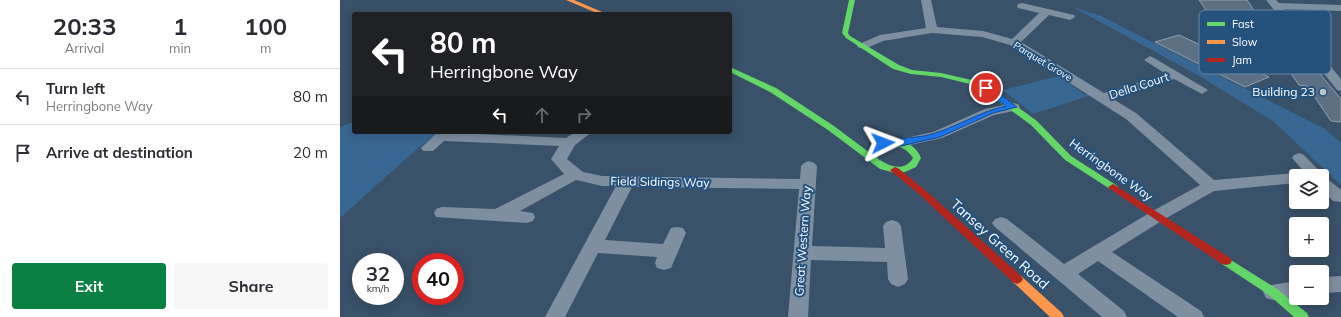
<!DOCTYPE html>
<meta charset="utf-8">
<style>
body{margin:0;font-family:Mulish,sans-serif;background:#f7f7f7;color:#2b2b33;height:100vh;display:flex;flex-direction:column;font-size:15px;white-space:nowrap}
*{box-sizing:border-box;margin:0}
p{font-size:13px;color:#7c7c81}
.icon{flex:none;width:22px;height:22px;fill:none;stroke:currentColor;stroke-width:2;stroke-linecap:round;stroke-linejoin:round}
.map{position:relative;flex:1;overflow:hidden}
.details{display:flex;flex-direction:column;background:#fff;width:340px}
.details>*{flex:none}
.guide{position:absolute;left:12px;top:12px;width:380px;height:122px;border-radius:4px;box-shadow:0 2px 10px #0003;background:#202124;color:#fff;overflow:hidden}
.fabs{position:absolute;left:949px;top:169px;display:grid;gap:8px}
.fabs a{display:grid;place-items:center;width:40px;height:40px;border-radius:4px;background:#fff;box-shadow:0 2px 10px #0003;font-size:20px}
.speed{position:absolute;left:12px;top:253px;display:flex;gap:8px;font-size:20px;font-weight:700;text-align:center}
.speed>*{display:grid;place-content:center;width:52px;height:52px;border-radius:50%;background:#fff;box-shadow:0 2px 10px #0003;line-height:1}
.speed small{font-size:10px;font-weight:400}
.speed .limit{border:6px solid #d22;background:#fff;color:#111}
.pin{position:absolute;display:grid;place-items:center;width:34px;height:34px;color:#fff;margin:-17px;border:2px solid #fff;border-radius:50%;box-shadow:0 1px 4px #0007}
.me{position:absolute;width:44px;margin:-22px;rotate:87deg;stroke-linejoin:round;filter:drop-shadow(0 0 3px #0008)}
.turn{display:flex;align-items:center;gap:14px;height:84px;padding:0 12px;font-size:18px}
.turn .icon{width:52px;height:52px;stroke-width:2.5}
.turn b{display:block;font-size:28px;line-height:34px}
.lanes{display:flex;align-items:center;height:38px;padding:0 12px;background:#0003;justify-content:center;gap:20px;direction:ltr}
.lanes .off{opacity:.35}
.eta{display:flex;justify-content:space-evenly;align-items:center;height:68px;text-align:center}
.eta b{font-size:24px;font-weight:700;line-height:28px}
.cta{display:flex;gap:8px;margin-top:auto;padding:8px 12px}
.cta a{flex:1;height:46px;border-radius:4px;background:#0b8043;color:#fff;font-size:16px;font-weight:700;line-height:46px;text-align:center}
.cta a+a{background:#f7f7f7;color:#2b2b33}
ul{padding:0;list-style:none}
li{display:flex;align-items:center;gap:12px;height:56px;padding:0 12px;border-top:1px solid #e1e1e2}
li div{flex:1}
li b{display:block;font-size:15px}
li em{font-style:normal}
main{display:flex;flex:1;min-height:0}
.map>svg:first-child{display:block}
.green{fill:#396793}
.building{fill:#5d6f82;stroke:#92a0ae}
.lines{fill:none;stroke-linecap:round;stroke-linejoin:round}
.street{fill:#7e8fa0;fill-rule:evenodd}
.fast{fill:#63d668;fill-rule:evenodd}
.slow{fill:#ff974d;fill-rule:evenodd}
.jam{fill:#b3261e;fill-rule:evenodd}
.route{fill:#1a73e8;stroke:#114b97}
.poi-dot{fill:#bac2ca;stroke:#25517d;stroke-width:1.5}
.labels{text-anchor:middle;stroke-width:4;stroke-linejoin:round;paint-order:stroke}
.far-street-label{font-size:10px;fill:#fff;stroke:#25517d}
.street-label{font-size:12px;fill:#fff;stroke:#25517d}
.poi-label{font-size:12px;fill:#fff;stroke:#25517d;text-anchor:end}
.near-street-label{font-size:14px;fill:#fff;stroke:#25517d}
.key{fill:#25517d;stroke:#6685a4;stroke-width:1}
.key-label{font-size:11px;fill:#fff}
</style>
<main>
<section class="details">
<div class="eta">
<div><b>20:33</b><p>Arrival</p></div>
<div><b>1</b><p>min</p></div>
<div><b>100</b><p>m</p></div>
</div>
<ul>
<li><svg class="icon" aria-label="left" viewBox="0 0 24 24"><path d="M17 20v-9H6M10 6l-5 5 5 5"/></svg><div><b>Turn left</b><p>Herringbone Way</p></div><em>80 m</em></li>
<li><svg class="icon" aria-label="arrive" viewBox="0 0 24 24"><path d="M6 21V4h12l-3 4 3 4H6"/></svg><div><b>Arrive at destination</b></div><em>20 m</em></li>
</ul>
<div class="cta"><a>Exit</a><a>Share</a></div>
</section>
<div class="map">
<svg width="1001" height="317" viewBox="0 0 1001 317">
<rect width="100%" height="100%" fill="#395169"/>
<path class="green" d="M733,7L761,16L985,129L1001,143V185L933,121L861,77Z
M719,76L744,94L751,95L693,114L663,90Z
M14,122V132H100L77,149L0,218V127Z"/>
<path class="building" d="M859,0H907L927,30L882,26L878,21L873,20Z
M839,35L929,77L905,87L815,42Z
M941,59L970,62L1001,99V122L991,121L967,86L959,85Z"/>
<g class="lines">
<path class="street" d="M581,0H591L597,27L643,31L672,39L699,13L678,8L677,6L678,4L682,3L734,15L735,17L730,20L709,15L681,42L764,93L826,74L804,60L810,56L814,58L868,90L862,94L834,79L773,99L796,113L874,180L956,173L962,174L963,176H956V183L874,191L823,220L772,252L861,311L864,317H838L758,261L738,274L784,311L787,317H762L655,227L652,223L655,219L661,217L667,219L724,264L811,212L860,185L786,119L670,45L642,37L592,33L543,41L527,48H519L517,46L519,44L540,35L586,28Z
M926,0H936L939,3L1001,5V11L944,9L1001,79V91L997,90Z
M673,103L678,104L680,107L678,110L654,115L602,138L561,147L556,146L554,143L556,140L593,132L645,109Z
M98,132L226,138L235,132H252L235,145L227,159L243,172L262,176L460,179L461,166L464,163L469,161L474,163L477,166L472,246L545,248L543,226L546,222L552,220L558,222L561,226L568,279L565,284L558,287L551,284L548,279L547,262L471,260L468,317H448L459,189L292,187L265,240L323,244L331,228L337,227L343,228L346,233L331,268L324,270L317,268L315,263L317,257L258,253L225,317H205L276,186H262L236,180L180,211L193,213L195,217L193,221L187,223L96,217L94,213L96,209L102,207L155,209L224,174L211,159L219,146L104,141L93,151H83L81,148Z
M959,153L964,155L984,176L1001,190V202L993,201L982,190V176H968L952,158L954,155Z
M1001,276V292L982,293V277Z
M956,281V297L933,300L926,298L923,292L926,286Z"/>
<path class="fast" d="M509,0H515L508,33L510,36L559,65L572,70L601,73L636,81L649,86L697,121L731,156L776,185L778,187L776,189H770L725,160L691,125L643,90L634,85L601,77L571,74L553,69L506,38L502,33Z
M390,67L436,88L494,126L530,153C537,138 559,137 572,146C576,149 579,153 581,158L576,167L565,172L555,173L540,169L488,130L430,92L390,72ZM553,145C562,147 568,150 573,158C564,173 548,166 537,158C540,149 544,146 553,145Z
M886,257L937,289L967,313L969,317H954L929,295L882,264L880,261L882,258Z"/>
<path class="slow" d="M226,0H234L267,14H259Z
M677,274L681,276L722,313L724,317H710L673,282L671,279L673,276Z"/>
<path class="jam" d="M555,167L558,168L585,190L681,276L683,279L681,282L677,284L673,282L579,194L552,172L550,170Z
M773,184L890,258L892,261L890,264L886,265L882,264L770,189L768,187Z"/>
</g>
<path class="route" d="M643,86H649L677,107L653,113L600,137L561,146H543L539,143C541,141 577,137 584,136C613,130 637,112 666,106L643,89Z"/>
<circle class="poi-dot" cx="983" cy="92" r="4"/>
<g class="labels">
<g class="far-street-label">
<text transform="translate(703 61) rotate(31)" y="4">Parquet Grove</text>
</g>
<g class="street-label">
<text transform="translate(799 86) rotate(-18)" y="4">Della Court</text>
<text transform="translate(771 170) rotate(35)" y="4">Herringbone Way</text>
<text transform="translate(320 182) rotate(1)" y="4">Field Sidings Way</text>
<text transform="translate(463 241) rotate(-86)" y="4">Great Western Way</text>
</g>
<g class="poi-label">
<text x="975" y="96">Building 23</text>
</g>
<g class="near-street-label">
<text transform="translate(660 244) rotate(42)" y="5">Tansey Green Road</text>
</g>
</g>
<rect x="859" y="10" width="132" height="64" rx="6" class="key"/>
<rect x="867" y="22" width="18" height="4" fill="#63d668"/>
<rect x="867" y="40" width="18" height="4" fill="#ff974d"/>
<rect x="867" y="58" width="18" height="4" fill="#b3261e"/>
<g class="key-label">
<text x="892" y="28">Fast</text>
<text x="892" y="46">Slow</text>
<text x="892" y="64">Jam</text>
</g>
</svg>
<div class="fabs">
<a><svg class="icon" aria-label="layers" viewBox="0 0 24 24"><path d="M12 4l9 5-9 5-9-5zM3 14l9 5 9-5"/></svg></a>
<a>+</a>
<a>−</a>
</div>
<div class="speed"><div>32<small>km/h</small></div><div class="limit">40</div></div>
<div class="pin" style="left:646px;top:88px;background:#d93025"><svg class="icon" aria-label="arrive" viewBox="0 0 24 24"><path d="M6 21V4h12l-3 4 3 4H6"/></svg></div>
<svg class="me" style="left:543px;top:143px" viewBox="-20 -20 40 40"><path d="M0-17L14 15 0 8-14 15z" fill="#1a73e8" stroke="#fff" stroke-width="4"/></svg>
<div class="guide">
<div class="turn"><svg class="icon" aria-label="left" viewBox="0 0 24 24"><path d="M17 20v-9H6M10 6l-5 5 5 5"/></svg><div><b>80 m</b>Herringbone Way</div></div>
<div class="lanes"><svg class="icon" aria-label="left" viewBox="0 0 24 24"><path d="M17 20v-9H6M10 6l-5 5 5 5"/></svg><svg class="icon off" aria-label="ahead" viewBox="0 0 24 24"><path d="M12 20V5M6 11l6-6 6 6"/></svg><svg class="icon off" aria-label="right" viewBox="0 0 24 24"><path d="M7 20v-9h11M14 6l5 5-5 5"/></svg></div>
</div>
</div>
</main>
